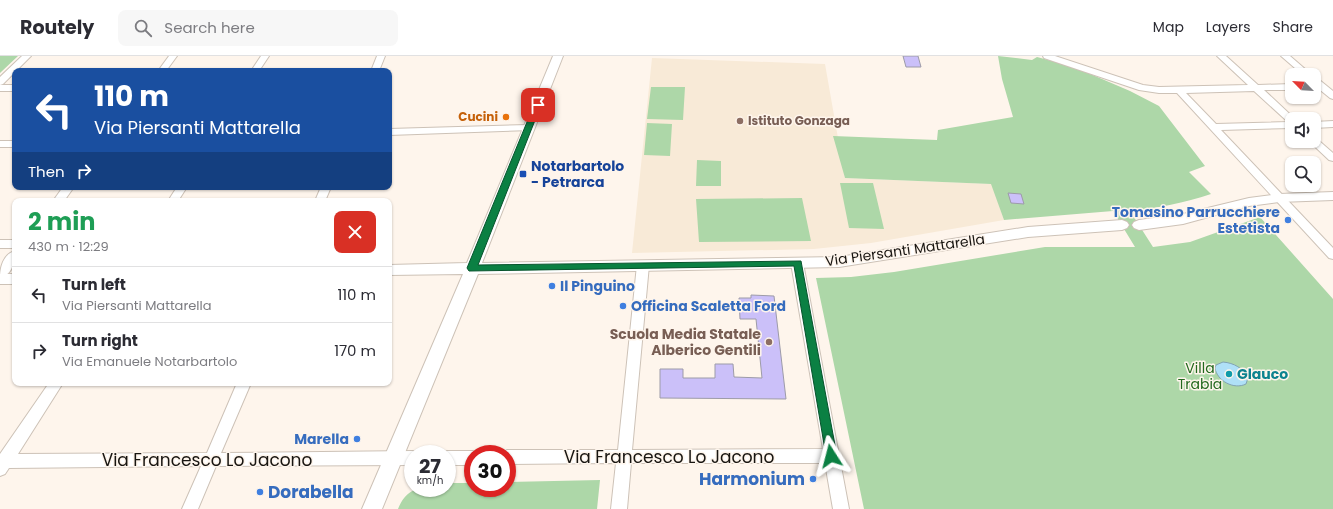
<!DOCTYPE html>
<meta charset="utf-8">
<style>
body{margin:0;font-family:Poppins,sans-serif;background:#f7f7f7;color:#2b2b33;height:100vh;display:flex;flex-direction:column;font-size:15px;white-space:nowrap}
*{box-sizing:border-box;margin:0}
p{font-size:13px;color:#7c7c81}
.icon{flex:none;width:22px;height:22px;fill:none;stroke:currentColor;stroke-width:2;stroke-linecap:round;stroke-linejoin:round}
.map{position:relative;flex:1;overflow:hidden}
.side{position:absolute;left:12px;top:142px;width:380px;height:188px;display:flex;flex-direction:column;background:#fff;border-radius:8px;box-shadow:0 1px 3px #0004}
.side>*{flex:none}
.top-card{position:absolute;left:12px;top:12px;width:380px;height:122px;border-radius:8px;box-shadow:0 1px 3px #0004;background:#1a4fa0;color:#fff;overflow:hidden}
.needle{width:26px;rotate:294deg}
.buttons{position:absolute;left:1285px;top:12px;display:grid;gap:8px}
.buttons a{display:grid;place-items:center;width:36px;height:36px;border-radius:8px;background:#fff;box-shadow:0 1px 3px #0004;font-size:20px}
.speed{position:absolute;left:404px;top:389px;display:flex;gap:8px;font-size:20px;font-weight:700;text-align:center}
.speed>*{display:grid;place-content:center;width:52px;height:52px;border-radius:50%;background:#fff;box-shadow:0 1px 3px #0004;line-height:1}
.speed small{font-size:10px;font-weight:400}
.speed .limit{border:6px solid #d22;background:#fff;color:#111}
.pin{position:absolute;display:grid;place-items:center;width:34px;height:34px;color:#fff;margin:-17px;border-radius:8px;box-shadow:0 2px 6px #0006}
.me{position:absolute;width:44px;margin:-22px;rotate:351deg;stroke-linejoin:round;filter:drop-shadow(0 0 3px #0008)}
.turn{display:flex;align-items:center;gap:14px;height:84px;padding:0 16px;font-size:18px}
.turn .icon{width:52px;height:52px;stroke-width:2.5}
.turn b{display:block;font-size:28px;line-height:34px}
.then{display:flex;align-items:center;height:38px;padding:0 16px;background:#0003;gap:8px;font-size:15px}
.round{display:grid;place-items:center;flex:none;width:42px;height:42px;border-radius:8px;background:#f7f7f7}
.overview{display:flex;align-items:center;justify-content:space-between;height:68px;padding:0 16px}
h1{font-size:24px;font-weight:700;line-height:30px;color:#1e9e55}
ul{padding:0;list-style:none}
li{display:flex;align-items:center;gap:12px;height:56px;padding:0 16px;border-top:1px solid #e1e1e2}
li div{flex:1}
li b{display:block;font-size:15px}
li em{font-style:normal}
header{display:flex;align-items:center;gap:24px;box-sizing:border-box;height:56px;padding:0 20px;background:#fff;border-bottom:1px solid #e1e1e2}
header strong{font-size:19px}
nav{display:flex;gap:22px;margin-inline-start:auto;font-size:14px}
.search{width:280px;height:36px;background:#f7f7f7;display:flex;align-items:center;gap:10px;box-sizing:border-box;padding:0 14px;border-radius:8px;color:#7c7c81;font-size:15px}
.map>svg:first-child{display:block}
.education{fill:#f8ead7}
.green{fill:#add7a8}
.water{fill:#afe0f7;stroke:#82a3b2}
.building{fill:#cbc0f9;stroke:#9d9ba8}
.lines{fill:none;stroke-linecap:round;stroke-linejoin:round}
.minor-casing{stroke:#cdc2b7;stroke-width:2}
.tertiary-casing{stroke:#cdc2b7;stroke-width:2}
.minor{fill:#fff;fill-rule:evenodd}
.tertiary{fill:#fff;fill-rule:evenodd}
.route{fill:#0b8043;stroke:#07532c}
.food-dot{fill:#e8710a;stroke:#fef5ec;stroke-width:1.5}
.education-dot{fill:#8d6e63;stroke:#fef5ec;stroke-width:1.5}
.transit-dot{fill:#1a4fb4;stroke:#fef5ec;stroke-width:1.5}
.shop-dot{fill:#3f7fe0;stroke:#fef5ec;stroke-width:1.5}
.culture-dot{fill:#0f9aa8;stroke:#fef5ec;stroke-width:1.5}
.labels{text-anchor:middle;stroke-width:3;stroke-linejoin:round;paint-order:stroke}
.far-food-label{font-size:12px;font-weight:bold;fill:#c56008;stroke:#fef5ec;text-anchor:end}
.far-education-label{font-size:12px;font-weight:bold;fill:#785e54;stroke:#fef5ec;text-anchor:start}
.transit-label{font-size:14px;font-weight:bold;fill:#164399;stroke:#fef5ec;text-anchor:start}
.shop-label{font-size:14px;font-weight:bold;fill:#366cbe;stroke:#fef5ec;text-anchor:end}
.street-label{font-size:14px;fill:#181511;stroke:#fef5ec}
.education-label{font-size:14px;font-weight:bold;fill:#785e54;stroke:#fef5ec;text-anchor:end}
.park-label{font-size:14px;fill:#22681d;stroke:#fef5ec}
.culture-label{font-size:14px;font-weight:bold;fill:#0d838f;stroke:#fef5ec;text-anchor:start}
.near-street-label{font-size:17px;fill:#181511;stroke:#fef5ec}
.near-shop-label{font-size:17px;font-weight:bold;fill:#366cbe;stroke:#fef5ec;text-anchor:end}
</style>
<header>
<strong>Routely</strong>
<div class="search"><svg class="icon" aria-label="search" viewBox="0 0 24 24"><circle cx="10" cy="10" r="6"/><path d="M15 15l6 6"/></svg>Search here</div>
<nav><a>Map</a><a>Layers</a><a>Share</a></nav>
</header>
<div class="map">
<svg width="1333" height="453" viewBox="0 0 1333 453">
<rect width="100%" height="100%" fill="#fef5ec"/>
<path class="education" d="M652,2L825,8L845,122L992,128L1004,164L871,187L814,193L632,197Z"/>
<path class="green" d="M0,0H18L0,17Z
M998,0L1032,4L1037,1L1074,11L1130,35L1159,50L1205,110L1189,116L1211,138C1184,147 1158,152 1130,155L1153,191L1190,186L1260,161L1333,243V453H864L816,222L851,221L894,216L1045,191H1135L1113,155L1004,164L991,128L845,122L833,80L937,84L938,74L1013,61L1002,23Z
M651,31H685L683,64L647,63Z
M647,67L672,68L670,100L644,99Z
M697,104L721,105V130H696Z
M840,127H873L884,173L849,172Z
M802,142L811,185L699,186L696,143Z
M600,424L597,453H398C408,428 424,432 447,432V427H473V432H507V426Z"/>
<path class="water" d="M1223,306C1234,307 1243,312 1248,322L1246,328C1234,334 1217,325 1215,312L1216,309Z"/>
<path class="building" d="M903,0H918L921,11H906Z
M1008,137L1021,138L1024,148L1011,147Z
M751,239L774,240L786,343L660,342V313H683V322H715V308H733L734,321L762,322L756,263H740L739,242H751Z"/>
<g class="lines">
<g class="minor-casing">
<path id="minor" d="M22,0H31L3,28L0,29V21Z
M169,0H177L166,15H158Z
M261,0H269L259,15H251Z
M377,0H385L379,15H371Z
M1043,0H1055L1143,29L1159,31L1248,29L1217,0H1226L1258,29L1292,28V34H1264L1295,63H1292V72L1221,74L1333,192V203L1329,202L1177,37H1159L1139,34L1044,2ZM1254,35L1288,66L1216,68L1186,37Z
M1281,0H1290L1312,19H1303Z
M1314,21L1317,22L1333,35V43L1330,42L1314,29Z
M0,29H15V35H0Z
M1333,65V71L1314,72V66Z
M528,69L533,72L531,74L389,79V73Z
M1314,82L1317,83L1333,97V105L1329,104L1311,87L1309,85H1314Z
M0,85H15V91H0Z
M63,131H74L64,145H53Z
M177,131H187L178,145H168Z
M321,131H331L325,145H315Z
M0,184H15V192H0Z
M15,195C15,206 12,219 0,222C0,212 3,198 15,195Z
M797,203L801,204L803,207L849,453H833L825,407H631L627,453H611L616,407L507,408V398H501L507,394H618L637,209L639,206L643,205L647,206L649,209L632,394L823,393L791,207L793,204Z
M49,327H63L18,398L207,397L237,327H251L221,397L413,395L418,398H413V409L216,410L198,453H182L201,410L9,412L5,418L0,420V398Z
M447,395H473L478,398H473V409H447V398H442Z"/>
</g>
<g class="tertiary-casing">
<path id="tertiary" d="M553,0H563L482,207L839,201L1028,171L1122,164L1127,166L1129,169L1127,172L1122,174L1028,181L839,211L478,218L382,453H362L463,218L389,219V209L467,207Z
M1333,136V144L1279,146L1249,150L1183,168L1139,174L1134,172L1132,169L1134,166L1139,164L1183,158L1249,142L1279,138Z
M0,218H15V228H0Z"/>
</g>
<use href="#minor" class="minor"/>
<use href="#tertiary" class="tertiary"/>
</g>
<path class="route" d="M538,47L541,49L478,209L801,205L837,400L835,404L831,405L827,404L826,400L794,210L469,215L467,212L534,49Z"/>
<circle class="food-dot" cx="506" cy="61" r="4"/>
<g class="education-dot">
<circle cx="740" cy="65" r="4"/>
<circle cx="769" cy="286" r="4"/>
</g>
<rect class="transit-dot" x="519" y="114" width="8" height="8" rx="2"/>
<g class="shop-dot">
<circle cx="1288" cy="164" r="4"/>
<circle cx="552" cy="230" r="4"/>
<circle cx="623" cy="250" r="4"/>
<circle cx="357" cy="383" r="4"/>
<circle cx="813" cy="423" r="4"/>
<circle cx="260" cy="436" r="4"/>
</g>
<circle class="culture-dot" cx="1229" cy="318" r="4"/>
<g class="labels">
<g class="far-food-label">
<text x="498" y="65">Cucini</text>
</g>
<g class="far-education-label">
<text x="748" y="69">Istituto Gonzaga</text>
</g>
<g class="transit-label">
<text x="531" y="115">Notarbartolo<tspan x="531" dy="16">- Petrarca</tspan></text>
</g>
<g class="shop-label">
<text x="1280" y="161">Tomasino Parrucchiere<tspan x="1280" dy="16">Estetista</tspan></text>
<text x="560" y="235" text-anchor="start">Il Pinguino</text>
<text x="631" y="255" text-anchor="start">Officina Scaletta Ford</text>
<text x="349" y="388">Marella</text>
</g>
<g class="street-label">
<text transform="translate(905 194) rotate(-8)" y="5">Via Piersanti Mattarella</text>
</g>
<g class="education-label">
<text x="761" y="283">Scuola Media Statale<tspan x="761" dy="16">Alberico Gentili</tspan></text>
</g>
<g class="park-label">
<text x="1200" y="317">Villa<tspan x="1200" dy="16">Trabia</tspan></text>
</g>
<g class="culture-label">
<text x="1237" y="323">Glauco</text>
</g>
<g class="near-street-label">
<text x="669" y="407">Via Francesco Lo Jacono</text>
<text x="207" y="410">Via Francesco Lo Jacono</text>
</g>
<g class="near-shop-label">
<text x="805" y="429">Harmonium</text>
<text x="268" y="442" text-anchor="start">Dorabella</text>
</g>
</g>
</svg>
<div class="buttons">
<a><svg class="needle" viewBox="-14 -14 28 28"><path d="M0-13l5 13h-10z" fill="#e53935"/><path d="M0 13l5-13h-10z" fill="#7c7c81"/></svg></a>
<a><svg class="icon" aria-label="sound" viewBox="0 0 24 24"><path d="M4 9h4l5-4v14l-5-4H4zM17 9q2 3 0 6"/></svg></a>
<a><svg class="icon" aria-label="search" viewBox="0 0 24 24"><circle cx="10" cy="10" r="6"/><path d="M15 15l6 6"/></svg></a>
</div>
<div class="speed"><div>27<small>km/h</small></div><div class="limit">30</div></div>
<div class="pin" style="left:538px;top:49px;background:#d93025"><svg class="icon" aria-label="arrive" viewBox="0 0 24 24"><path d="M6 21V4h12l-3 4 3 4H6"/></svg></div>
<svg class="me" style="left:831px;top:400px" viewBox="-20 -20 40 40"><path d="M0-17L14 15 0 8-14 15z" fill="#0b8043" stroke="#fff" stroke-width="4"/></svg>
<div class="top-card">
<div class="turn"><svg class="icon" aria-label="left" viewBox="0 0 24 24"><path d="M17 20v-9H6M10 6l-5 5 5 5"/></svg><div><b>110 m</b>Via Piersanti Mattarella</div></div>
<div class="then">Then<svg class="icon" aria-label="right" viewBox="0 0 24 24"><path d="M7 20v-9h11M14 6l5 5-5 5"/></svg></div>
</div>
<section class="side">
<div class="overview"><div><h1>2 min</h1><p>430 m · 12:29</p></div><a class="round" style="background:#d93025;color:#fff"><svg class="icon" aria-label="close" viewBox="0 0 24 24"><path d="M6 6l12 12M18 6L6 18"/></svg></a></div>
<ul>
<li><svg class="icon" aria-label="left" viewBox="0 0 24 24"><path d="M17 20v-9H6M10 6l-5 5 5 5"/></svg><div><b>Turn left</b><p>Via Piersanti Mattarella</p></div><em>110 m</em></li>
<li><svg class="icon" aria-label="right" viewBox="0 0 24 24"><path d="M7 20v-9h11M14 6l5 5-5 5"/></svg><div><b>Turn right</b><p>Via Emanuele Notarbartolo</p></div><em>170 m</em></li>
</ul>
</section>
</div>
